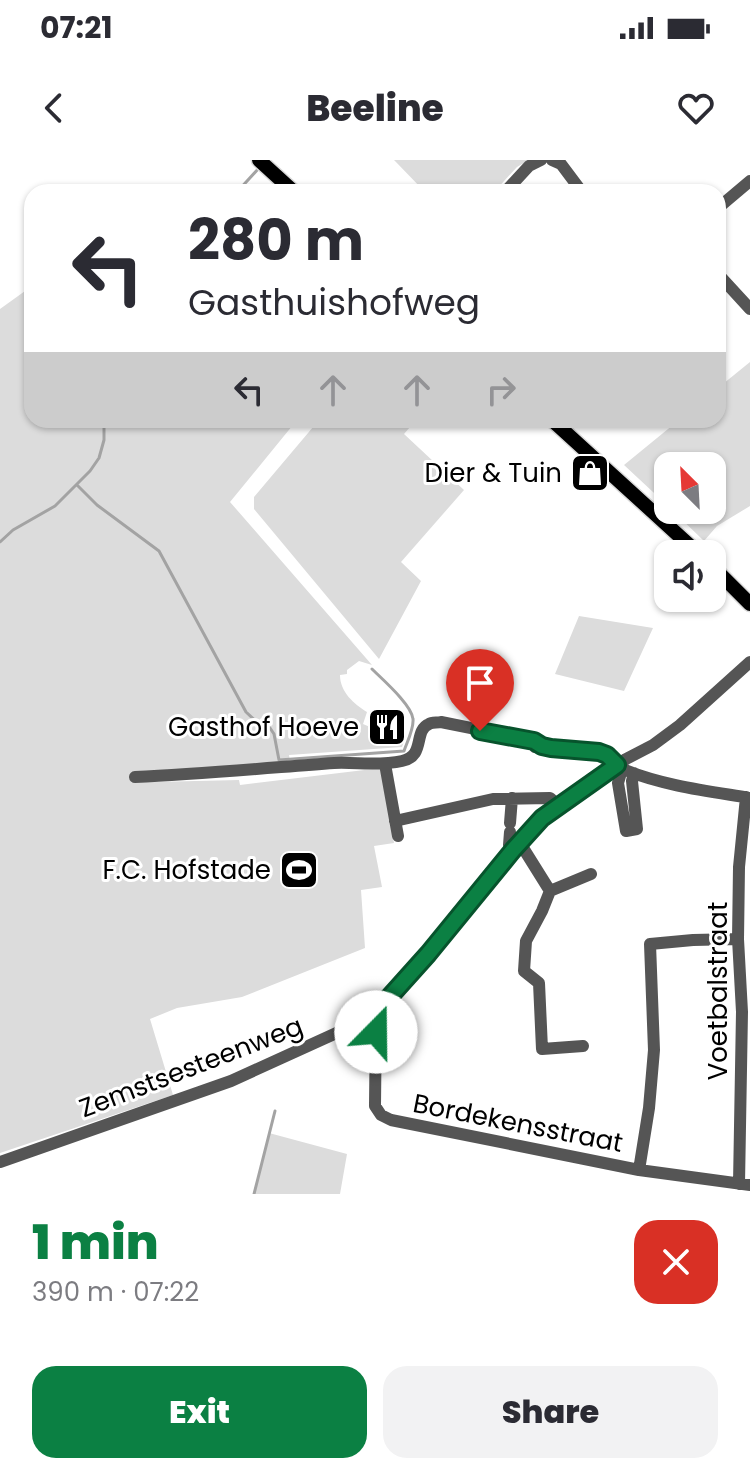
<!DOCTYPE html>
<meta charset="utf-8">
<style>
body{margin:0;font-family:Poppins,sans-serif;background:#f2f2f3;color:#2b2b33;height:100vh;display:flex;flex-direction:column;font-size:30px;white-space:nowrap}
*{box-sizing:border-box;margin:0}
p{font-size:26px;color:#7c7c81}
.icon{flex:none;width:44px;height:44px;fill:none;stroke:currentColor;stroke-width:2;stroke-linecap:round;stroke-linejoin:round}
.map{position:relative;height:1034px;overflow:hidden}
.sheet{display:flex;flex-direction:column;background:#fff;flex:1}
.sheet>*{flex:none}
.top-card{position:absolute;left:24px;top:24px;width:702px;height:244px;border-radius:24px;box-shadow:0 2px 6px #0004;background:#fff;color:#2b2b33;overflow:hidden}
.needle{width:52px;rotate:336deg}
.fabs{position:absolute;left:654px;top:292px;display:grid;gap:16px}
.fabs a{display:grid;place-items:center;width:72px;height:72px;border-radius:16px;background:#fff;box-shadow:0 2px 6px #0004;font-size:40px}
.pin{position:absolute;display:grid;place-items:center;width:68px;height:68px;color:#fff;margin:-82px -34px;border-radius:50% 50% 50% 0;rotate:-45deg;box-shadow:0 0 8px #0007}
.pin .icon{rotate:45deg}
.me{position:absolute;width:88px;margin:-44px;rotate:22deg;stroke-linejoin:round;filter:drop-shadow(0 0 6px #0008)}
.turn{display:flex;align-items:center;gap:28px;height:168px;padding:0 32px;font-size:36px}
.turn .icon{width:104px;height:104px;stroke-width:2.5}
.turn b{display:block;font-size:56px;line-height:68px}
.lanes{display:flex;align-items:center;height:76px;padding:0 32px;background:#0003;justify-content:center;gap:40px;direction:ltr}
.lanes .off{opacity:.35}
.round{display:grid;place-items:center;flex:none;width:84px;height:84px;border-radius:24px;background:#f2f2f3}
.head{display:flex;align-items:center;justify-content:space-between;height:136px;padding:0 32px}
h1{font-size:48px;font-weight:800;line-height:60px;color:#0b8043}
.button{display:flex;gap:16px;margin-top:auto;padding:16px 32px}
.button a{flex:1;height:92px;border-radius:24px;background:#0b8043;color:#fff;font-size:32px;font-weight:800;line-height:92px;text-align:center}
.button a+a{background:#f2f2f3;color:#2b2b33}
.status{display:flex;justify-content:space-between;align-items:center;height:56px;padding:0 40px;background:#fff;direction:ltr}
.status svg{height:22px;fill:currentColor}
header{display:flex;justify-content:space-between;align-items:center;height:104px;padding:0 32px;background:#fff;font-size:36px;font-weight:800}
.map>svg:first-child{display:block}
.green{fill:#dcdcdc}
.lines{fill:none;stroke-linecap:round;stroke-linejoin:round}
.stream{stroke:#a3a3a3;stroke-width:3}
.major-casing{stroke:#dbdbdb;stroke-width:17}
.minor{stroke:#555;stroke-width:12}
.major{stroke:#000;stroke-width:14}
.route-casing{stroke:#07532c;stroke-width:20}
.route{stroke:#0b8043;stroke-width:14}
.labels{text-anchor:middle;stroke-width:6;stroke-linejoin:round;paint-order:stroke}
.poi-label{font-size:26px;fill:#000;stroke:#fff;text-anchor:end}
.street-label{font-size:26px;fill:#000;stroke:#fff}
</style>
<div class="status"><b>07:21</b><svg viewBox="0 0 49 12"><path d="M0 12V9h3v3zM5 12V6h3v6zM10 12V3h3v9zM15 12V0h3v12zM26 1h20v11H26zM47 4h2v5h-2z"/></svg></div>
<header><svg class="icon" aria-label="back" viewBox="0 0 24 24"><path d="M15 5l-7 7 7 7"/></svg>Beeline<svg class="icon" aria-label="heart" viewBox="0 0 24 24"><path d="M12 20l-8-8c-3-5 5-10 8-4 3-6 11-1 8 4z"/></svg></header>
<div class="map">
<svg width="750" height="1034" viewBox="0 0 750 1034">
<rect width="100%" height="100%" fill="#fff"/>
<path class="green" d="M394,0H529L517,7L494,32H425Z
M32,126V260H297L230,342L372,505L359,501L347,510V514L340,515C340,532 354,544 367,552L363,564L370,567L368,572L377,575L379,570L405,578L402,587L289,595L290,601L153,622L239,620L240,625L381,608L394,683L374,686L382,727L361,730L365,788L242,837L177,848L150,859L173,935L0,993V149Z
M750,202V346L717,366L704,381L672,350H712V306H668V346L624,305L679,260H718V228Z
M319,260H416L404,274L464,330L401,402L421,421L379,499L254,349V337Z
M579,456L653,468L624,531L555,514Z
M269,973L347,994L340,1034H253Z"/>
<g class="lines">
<path class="stream" d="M237,32L259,8
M77,325L97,345L159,391L246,552L262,567L270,568L274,574L279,600L404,591C407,582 414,569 413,559C412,545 382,519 372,509
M0,382L13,370L55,346L90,311L99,298L104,280V260
M254,1034L275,951"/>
<g class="major-casing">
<path id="major" d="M259,0L294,32
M552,260L699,394
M712,406L750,444"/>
</g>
<path class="minor" d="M552,0L561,4L582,32
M505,32L529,6L541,0
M718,48L750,21
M718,114L750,149
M535,587L599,592C610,596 615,606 625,610C665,626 708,631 750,638
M385,604L398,676
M622,609L618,623L626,671L637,669L632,621L634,613
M135,617C201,614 267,608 334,603C356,602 379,606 402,601C426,596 413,571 429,564C432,562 437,563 441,562L525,579L534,581L542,586
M395,661L493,639L550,638L559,646
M510,663L512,638
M510,672L509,685L513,690
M520,683L550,731L542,751L526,781L524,811L539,823L542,889L583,886
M550,731L591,714
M376,852L375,946L381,955L391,960L639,1010L750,1025
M0,1002L231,921L365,860L385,843L513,690L542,658L626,599L653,585L680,565L750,502
M639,1010L649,948L654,890L650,784L693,780L738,779
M739,1024L742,852L738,779L739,707L746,637"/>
<use href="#major" class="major"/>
</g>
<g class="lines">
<g class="route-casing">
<path id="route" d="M376,872V852L428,794L513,690L542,658L617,605L607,595L599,592L551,588L542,586L534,581L480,571"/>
</g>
<use href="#route" class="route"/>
</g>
<defs>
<g id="shop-square" transform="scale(2)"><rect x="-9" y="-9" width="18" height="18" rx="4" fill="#000" stroke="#fff"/><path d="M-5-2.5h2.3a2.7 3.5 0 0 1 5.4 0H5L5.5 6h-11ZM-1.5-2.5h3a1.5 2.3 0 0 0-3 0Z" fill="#fff"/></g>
<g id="restaurant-square" transform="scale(2)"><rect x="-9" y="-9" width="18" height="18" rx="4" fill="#000" stroke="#fff"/><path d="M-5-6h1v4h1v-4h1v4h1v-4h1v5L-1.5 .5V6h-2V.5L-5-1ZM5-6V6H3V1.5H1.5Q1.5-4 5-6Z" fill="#fff"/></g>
<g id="stadium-square" transform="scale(2)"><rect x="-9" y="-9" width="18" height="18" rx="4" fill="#000" stroke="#fff"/><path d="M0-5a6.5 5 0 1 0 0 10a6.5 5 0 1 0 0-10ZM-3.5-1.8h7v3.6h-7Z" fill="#fff"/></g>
</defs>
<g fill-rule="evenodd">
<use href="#shop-square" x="590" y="313"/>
<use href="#restaurant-square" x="387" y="567"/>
<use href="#stadium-square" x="299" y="710"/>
</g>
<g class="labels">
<g class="poi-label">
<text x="562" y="322">Dier &amp; Tuin</text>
<text x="359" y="576">Gasthof Hoeve</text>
<text x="271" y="719">F.C. Hofstade</text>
</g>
<g class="street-label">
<text transform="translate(718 831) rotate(-90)" y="9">Voetbalstraat</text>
<text transform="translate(191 907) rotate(-21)" y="9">Zemstsesteenweg</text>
<text transform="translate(518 963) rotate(11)" y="9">Bordekensstraat</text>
</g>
</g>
</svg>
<div class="fabs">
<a><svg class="needle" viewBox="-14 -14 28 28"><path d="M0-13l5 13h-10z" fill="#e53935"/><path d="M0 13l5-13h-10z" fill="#7c7c81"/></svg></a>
<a><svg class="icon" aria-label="sound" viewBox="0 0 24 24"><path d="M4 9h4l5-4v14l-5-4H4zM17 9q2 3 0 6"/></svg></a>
</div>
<div class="pin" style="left:480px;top:571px;background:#d93025"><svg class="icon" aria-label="arrive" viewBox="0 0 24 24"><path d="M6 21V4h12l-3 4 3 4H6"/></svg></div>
<svg class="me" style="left:376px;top:872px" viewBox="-20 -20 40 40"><circle r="19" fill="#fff"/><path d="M0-13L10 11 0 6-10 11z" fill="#0b8043"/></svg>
<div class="top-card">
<div class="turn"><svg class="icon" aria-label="left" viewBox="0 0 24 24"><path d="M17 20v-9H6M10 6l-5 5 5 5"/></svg><div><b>280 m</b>Gasthuishofweg</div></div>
<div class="lanes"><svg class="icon" aria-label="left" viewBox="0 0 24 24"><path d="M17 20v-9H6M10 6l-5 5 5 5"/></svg><svg class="icon off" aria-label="ahead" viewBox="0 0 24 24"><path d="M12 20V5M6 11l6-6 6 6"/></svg><svg class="icon off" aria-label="ahead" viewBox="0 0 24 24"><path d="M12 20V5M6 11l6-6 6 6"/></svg><svg class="icon off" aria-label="right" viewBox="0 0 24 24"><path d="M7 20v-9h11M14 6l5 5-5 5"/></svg></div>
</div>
</div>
<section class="sheet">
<div class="head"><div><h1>1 min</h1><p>390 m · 07:22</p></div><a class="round" style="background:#d93025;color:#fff"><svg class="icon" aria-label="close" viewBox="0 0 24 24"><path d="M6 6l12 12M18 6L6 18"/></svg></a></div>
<div class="button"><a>Exit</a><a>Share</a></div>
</section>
